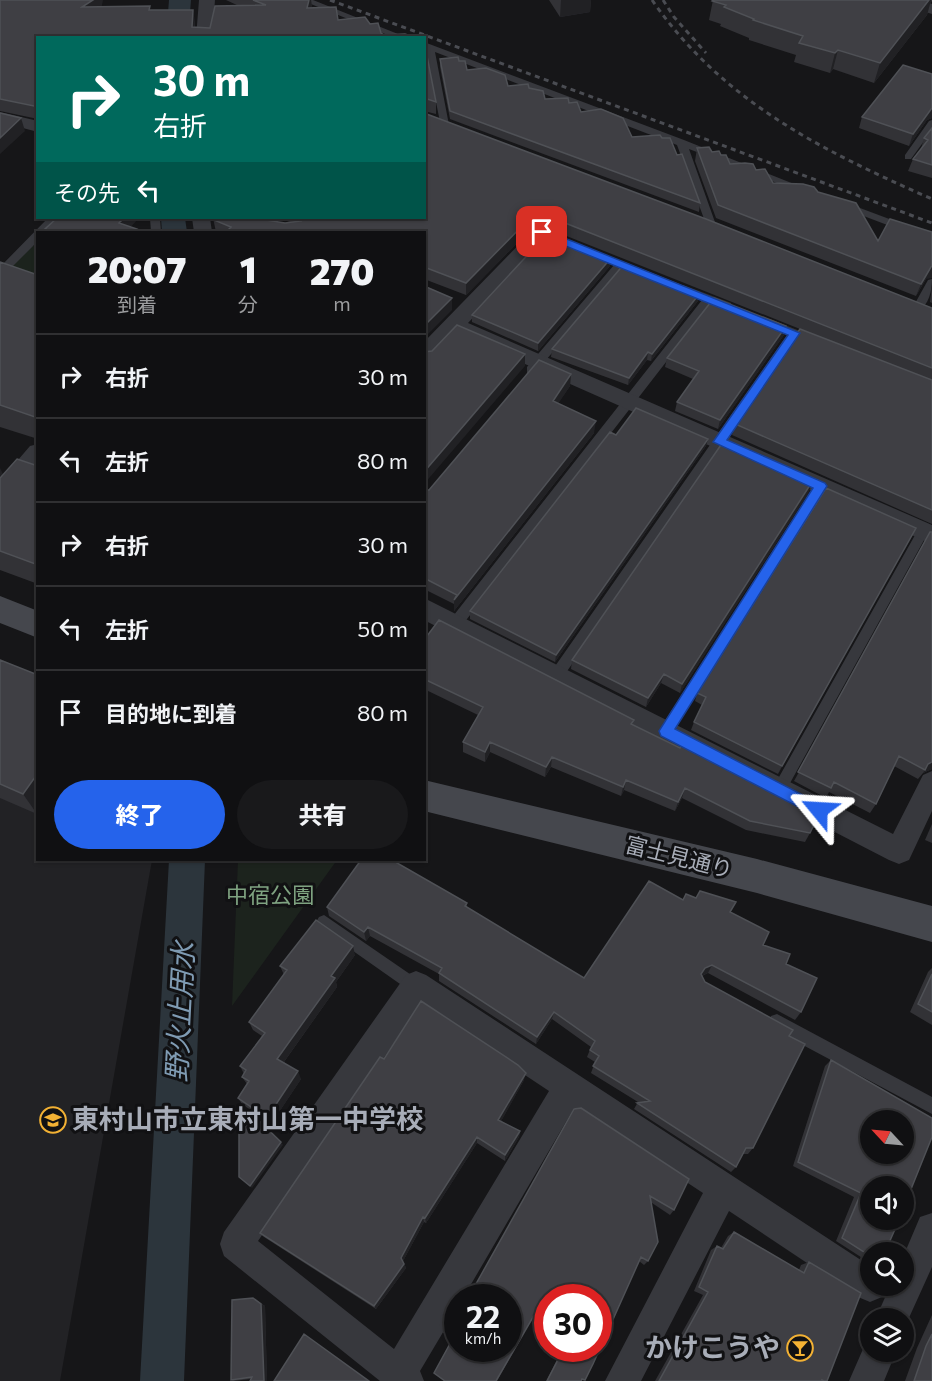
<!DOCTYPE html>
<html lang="ja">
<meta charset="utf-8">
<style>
body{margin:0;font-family:Commissioner,"Noto Sans JP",sans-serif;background:#19191b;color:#f1f3f6;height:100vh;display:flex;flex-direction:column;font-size:22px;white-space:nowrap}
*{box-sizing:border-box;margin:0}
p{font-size:20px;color:#9c9d9f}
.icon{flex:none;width:33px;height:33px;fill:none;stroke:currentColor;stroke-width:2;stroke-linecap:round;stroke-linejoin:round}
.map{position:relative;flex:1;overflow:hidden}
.details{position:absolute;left:36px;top:231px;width:390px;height:630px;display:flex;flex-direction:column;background:#101012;border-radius:0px;box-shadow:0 2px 4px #0004,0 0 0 2px #303032}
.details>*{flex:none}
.guide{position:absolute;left:36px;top:36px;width:390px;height:183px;border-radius:0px;box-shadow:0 2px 4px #0004,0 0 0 2px #303032;background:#00695c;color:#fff;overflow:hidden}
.needle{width:39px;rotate:296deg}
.fabs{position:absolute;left:860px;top:1110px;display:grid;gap:12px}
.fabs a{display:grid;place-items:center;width:54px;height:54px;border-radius:50%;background:#101012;box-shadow:0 2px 4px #0004,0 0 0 2px #303032;font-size:30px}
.speed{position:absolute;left:444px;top:1284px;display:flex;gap:12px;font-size:30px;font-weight:700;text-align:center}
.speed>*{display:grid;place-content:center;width:78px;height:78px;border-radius:50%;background:#101012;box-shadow:0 2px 4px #0004,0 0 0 2px #303032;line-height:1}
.speed small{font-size:15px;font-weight:400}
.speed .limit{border:9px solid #d22;background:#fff;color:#111}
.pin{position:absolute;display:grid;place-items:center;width:51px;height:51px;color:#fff;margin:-26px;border-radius:12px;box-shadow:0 3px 9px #0006}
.me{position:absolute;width:66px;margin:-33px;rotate:297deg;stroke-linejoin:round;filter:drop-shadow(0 0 4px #0008)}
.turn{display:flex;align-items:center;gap:21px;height:126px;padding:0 18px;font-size:27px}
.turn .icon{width:78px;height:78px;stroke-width:2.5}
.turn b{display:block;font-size:42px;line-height:51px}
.then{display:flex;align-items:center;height:57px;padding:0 18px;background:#0003;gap:12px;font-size:22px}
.eta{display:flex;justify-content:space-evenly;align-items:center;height:102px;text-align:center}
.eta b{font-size:36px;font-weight:800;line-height:42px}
.button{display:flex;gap:12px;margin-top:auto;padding:12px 18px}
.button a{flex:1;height:69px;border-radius:36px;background:#2563eb;color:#fff;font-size:24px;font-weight:800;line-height:69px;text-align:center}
.button a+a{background:#19191b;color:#f1f3f6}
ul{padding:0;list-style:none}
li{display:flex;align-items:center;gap:18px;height:84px;padding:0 18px;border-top:2px solid #303032}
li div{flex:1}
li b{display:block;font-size:22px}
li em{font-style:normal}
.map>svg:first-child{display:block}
.built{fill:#222225}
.green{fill:#1c231d}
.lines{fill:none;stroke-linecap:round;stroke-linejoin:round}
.canal{fill:#2c353c;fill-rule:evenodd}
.lane{fill:#37383d;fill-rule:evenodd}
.street{fill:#37383d;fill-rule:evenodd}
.secondary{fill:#45474d;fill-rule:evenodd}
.rail{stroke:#4a4c52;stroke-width:3;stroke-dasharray:5 4.5;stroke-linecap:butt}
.wall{fill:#323236}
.shaded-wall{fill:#212124}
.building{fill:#3f3f44;stroke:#4f5156;stroke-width:1.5;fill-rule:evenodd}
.route{fill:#2563eb;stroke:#184099;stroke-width:1.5}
.labels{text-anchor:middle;stroke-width:6;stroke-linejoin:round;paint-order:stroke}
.street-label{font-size:22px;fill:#a8adb8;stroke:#111113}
.park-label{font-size:22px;fill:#7fa381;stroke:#111113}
.near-poi-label{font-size:27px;font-weight:bold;fill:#a8adb8;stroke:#111113;text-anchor:start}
.near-water-label{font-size:28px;font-style:italic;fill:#7f9bb3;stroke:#111113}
</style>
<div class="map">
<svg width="932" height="1381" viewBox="0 0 932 1381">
<rect width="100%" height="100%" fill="#161618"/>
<path class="built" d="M0,659L37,676L38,860H152L60,1381H0Z"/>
<path class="green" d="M28,244L37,247V284L1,272Z
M238,860H337L232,1006Z"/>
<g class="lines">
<path class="canal" d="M169,0H191L188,38H166Z
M161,218H185L187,232H162Z
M169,860H205L184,1381H140Z"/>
<path class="lane" d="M301,0H313L408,38H395Z
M424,42L684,140L809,190L804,193L800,192L689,149L716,225L711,228L707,227L677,145L435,52L449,125L441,127Z
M932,120V130L911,159H905V155L929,121Z
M844,202L932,235V242L840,207L839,205Z
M48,218H59L45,232H38V241L8,271L38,280V287L0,275V267Z
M150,218H160L161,232H151Z
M594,250L645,272L640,276L623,269L535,373H527V367L614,265L590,255V251Z
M932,279C932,291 929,305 918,311L914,310L913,307L928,280Z
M683,285L731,303L732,306L727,310L711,304L460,628H450L448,624L450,620L702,300L679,292V286Z
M770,319L817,338L819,341L813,345L796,338L561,680H551L549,676L551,672L787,335L766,326V320Z
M821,481L825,483L827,486L825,489L671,735L666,737L661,735L659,731L661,727L817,483Z
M923,526L929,531L784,794L779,796L774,794L772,790L774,786L919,528Z
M324,915L420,981L423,986L420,991L415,994L410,991L319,927L316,922L319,917Z
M777,1014L932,1097V1114L771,1028L769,1022L771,1016Z"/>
<path class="street" d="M199,0H215L212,38H196Z
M895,0H920L932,4V14L897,3Z
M0,112L38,121V132L0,122Z
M192,218H210L212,232H194Z
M542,226L549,228L552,232L549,236L468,323L932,525V544L457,334L431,361L424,363V342L535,228Z
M38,444V468L8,503L0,506V481L30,446Z
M424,598L893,834L923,775L932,771V811L909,860L899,864L889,860L424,620Z
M416,971L426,975L870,1266V1286H886L882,1297L870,1302L858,1297L729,1211L641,1381H605L703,1193L574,1108L463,1298H458V1307L420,1371L424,1381H380L224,1256L220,1244L224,1232L406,975ZM420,1005L549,1091L394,1349L258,1241Z
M932,1213V1267L903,1331V1318H876L890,1286H903V1257L920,1217Z
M870,1339V1352H896L884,1381H849L867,1340Z"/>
<path class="secondary" d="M0,596L38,611V638L0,623Z
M424,780L757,859L932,906V942L757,893L424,811Z"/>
<path class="rail" d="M330,0L932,223
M652,0C723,102 821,150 932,199
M663,0L674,17L706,53"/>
</g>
<path class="wall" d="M0,0L151,10L195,22V27L210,28L239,6L226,0H311L312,8L338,20L370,24L381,33L384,35L417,38H38V119L0,111Z
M549,0H591L590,12L560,17Z
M713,0H932V2L931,1L927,15L874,83L833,69L830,73L794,62L796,55L749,40V38L720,26L721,24L709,20Z
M424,56L436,102V114L424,111Z
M440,59L459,61L467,70L508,86L529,88L545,99L569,103L581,112L632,137L662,138L677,155L700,203L699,212L450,119L440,67Z
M932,74V118L927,120L909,146L859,128L862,117Z
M424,113L932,308V524L732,435L735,424L800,329L554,231L550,226H534L466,295L424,279V232H216L213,218L260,219L285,223L290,222L278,218H424Z
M932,128V178L908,171L913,159L921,149L924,138Z
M697,148L721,155L730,164L756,170L773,183L818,192L926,279L916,296L716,218L695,161Z
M0,262L38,275V439L0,427Z
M610,266L538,351L472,322V315Z
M932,286V303L930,302Z
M700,293L698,301L651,361L647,360L628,385L551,357L552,349Z
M786,326L784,335L718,429L675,411L677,402L693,379L665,367L667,358Z
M571,374L570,386L558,403L594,433L454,611V604L424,589V490H429Z
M616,435L708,439L706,446L555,662L470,619V611Z
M38,466V584L0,570V478Z
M809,492L680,693L661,683L646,707L571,669L572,660Z
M932,532V769L923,773L918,779L894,766L876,804L870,813L829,792L826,798L794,781Z
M911,537L778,774L691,730L694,722L702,705L695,701L697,693Z
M424,640L633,725L810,833L805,842L746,830L682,798L675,811L624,790L621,796L551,767L545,777L490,752L485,762L463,752V742L478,715L424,689Z
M0,660L37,814L0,798Z
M932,824V843L925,840Z
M683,900L731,912L763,945L786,964L801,1012L795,1020L708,973L702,976L705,982L789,1036L753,1148L748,1154H743L736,1167L731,1172L634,1109L638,1102L591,1073L595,1062L587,1057L591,1047L552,1019L536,1044L439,981V974L370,936L366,941L329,916L327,907L467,903V907L584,978Z
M355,955L336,982L337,987L284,1062L301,1079L271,1124L242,1104L238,1098L247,1084L242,1077L244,1074L240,1066L262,1036L253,1030L249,1022L284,975L280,966Z
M932,968V1025L910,1012L928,972Z
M384,1059L524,1080L501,1121L520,1131L519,1137L505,1161L477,1143L426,1223L424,1222L403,1261L406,1268L376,1309L264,1237L260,1233Z
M831,1060L885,1252H870V1260L867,1261L836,1241L854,1197L793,1166L825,1066Z
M574,1109L674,1210L670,1215L652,1203L648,1261L644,1265L639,1261L585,1380L546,1381L563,1348H598V1298H548V1312L539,1307L497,1381H444L434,1373L451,1341L444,1334V1332L472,1291Z
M734,1232L799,1270L801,1265L809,1262L827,1381H655L703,1295L694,1291L711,1250L717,1246L721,1248L728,1236Z
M253,1298L265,1306L267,1381H250L251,1379L233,1381L231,1380Z
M932,1315V1381H905L917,1348Z"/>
<path class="shaded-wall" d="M93,0H103L101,10L82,7Z
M309,0H311L312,7L309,21L307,8Z
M561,0H591L590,12L560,17Z
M929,0H931L927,15L874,83L880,63Z
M193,10L195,22L194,38L192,27Z
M838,50L833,69L830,73L835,53Z
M38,103V118L34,106Z
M931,108H932V118L927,120L909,146L913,134Z
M21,118L25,131L0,154V138Z
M535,213L534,226L466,295V283Z
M124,218H139L126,232L119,223Z
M611,258L610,266L538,351V343Z
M932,266V278L926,279L916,296L921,284L931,267Z
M700,293L698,301L651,361L652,354Z
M452,298V310L424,338V326Z
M786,326L784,335L718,429L720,420Z
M648,352L647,360L628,385L629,378Z
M525,354V366L424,484V472Z
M571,374L570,386L552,413L553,401Z
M596,421L594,433L454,611V600Z
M708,439L706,446L555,662L556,655Z
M0,468L3,474L0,478Z
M812,482L809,492L680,693L682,684Z
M916,528L911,537L778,774L782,766Z
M664,674L661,683L646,707L648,698Z
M490,742V752L485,762V752Z
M552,757L551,767L545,777L546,767Z
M932,762V769L923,773L928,764Z
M38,773V813L37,814L23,794Z
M626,780L624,790L621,796L623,787Z
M685,788L682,798L675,811L678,802Z
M368,927L370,936L366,941L364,932Z
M353,946L355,955L336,982L337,987L281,1066L277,1059L331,976Z
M712,965L708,973L701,976L697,982L705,968Z
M554,1012L552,1019L536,1044L537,1037Z
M298,1071L301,1079L271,1124L267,1118Z
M526,1073L524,1080L498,1127V1120Z
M520,1131L519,1137L505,1161V1155Z
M477,1137V1143L426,1223L425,1218Z
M281,1142L283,1145L252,1188L250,1186Z
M423,1217L424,1222L403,1261L401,1258Z
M404,1264L406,1268L376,1309L374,1306Z
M261,1304L265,1306L267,1381H264Z"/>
<path class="building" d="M0,0H93L82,7L150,6L149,10H193L192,27L210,28L215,6L266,5L253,0H309L307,8L336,7L338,20L365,17L370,24L378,23L381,33L384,35L405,34L417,38H38V103L34,106L0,99Z
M713,0H929L880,63L838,50L835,53L799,43L803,36L753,20L754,19L724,7L726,5L712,1Z
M424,56H427L436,102L424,98Z
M458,57L459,61H465L467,70L486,68L505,75L508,86L528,84L529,88L543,91L545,99L568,98L569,103L577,102L581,112L601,109L623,118L632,137L660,135L662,138H670L677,155L682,154L700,203L450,111L440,59Z
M903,65L932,74V108L913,134L862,117Z
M0,113L21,118L0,138Z
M424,113L706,219L932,308V368L555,219L550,213H535L466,283L424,267V232H226L231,227L214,220L213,218H257L260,219L285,223L301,221L299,218H424Z
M932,128V165L913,159L928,140L924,138Z
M709,147L712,152L719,151L721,155H726L730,164L745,163L753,164L756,170L765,169L773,183L803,184L814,187L818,192L856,203L878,241L890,219L932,232V266L931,267L921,284L718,205L697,148Z
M57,218H124L119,223L137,229L134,232H55L45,229Z
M548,233L611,258L538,343L472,315Z
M0,262L38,275V418L0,405Z
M625,263L700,293L652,354L648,352L629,378L552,349Z
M424,286L452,298L424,326Z
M714,298L786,326L720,420L677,402L699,371L667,358Z
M457,325L525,354L424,472V352L432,351Z
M800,329L932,380V510L735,424Z
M539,360L571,374L553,401L596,421L454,600L457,595L424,578V490H429Z
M636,408L708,439L556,655L470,611L610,432L616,435Z
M723,442L812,482L682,684L664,674L648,698L572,660Z
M17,459L38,466V565L0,551V478Z
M826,488L916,528L782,766L694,722L706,697L697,693Z
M930,532H932V762L928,764L925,770L899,756L876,804L834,782L831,788L798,772Z
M439,620L634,720L631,724L680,748L682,744L819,814L810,833L750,821L685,788L678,802L626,780L623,787L552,757L546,767L490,742L485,752L463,742L483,707L424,679V640Z
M0,660L38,675V773L23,794L0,784Z
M361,860H392L467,903L465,906L584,978L649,881L683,900L686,894L696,898L700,891L736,902L730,912L769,932L763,945L790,954L786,964L817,978L801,1012L712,965L705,968L701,974L705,982L793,1030L789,1036L805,1044L753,1148H746L736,1167L637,1103L650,1101L593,1066L599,1056L590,1050L595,1041L554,1012L537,1037L439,973L442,968L368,927L364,932L327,907Z
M316,920L353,946L331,976L335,978L277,1059L298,1071L267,1118L238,1098L249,1081L242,1077L246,1070L240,1066L265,1033L249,1022L287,970L280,966Z
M932,974V1012L918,1004Z
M421,1001L518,1065L526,1073L498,1120L520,1131L505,1155L477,1137L425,1218L423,1217L401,1258L404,1264L374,1306L260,1233L380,1057L384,1059Z
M831,1060L932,1118V1137L903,1209V1186H870V1220H899L885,1252H870V1256L842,1238L861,1193L798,1162ZM870,1120H903V1154H870Z
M581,1108L689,1179L674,1210L650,1196L658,1242L648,1261L641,1257L593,1364L585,1380L582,1379L581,1381H547L564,1348H598V1298H548V1309L540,1305L496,1381H445L434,1373L452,1340L444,1332L458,1305V1348H508V1298H462L469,1290L472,1291L574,1109Z
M251,1113L281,1142L250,1186L239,1177V1132Z
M734,1232L804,1273L809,1262L861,1293L827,1381H824L822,1380V1381H659L708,1292L699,1287L717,1246L723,1249Z
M253,1298L261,1304L264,1381H250L252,1377L231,1380L232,1300Z
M304,1334L369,1381H274Z
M932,1334V1381H914L926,1346Z"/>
<path class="route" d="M542,229L800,333L727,440L825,483L827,486L675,729L824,806L826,810L824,815H814L661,736L659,731L813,488L713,442L788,335L538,235L536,232Z"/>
<defs>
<g id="school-ring" transform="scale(1.35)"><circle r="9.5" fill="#111113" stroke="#f2b134" stroke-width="1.5"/><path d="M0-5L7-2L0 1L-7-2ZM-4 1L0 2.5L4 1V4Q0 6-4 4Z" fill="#f2b134"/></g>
<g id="bar-ring" transform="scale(1.35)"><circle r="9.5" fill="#111113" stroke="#f2b134" stroke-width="1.5"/><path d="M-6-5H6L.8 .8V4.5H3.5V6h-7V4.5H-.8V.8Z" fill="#f2b134"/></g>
</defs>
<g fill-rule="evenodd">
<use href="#school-ring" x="53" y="1120"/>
<use href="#bar-ring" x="800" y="1348"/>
</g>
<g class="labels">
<g class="street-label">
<text transform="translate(679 857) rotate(14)" y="8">富士見通り</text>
</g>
<g class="park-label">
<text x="270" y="903">中宿公園</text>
</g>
<g class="near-poi-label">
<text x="72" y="1129">東村山市立東村山第一中学校</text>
<text x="780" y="1357" text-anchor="end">かけこうや</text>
</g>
<g class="near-water-label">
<text transform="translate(180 1012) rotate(-87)" y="10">野火止用水</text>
</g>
</g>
</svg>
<div class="fabs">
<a><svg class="needle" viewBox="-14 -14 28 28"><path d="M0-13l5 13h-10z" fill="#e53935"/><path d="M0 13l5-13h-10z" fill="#9c9d9f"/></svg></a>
<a><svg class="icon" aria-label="sound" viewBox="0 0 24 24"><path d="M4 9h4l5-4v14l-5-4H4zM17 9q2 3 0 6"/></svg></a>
<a><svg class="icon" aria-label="search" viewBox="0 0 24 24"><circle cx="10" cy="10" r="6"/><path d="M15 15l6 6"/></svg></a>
<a><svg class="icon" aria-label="layers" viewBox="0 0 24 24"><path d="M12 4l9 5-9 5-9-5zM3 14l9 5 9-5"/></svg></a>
</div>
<div class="speed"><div>22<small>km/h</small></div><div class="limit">30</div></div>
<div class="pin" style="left:542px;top:232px;background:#d93025"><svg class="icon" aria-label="arrive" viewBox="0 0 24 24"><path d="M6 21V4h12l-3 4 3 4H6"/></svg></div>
<svg class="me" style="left:819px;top:810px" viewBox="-20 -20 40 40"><path d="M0-17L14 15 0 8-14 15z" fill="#2563eb" stroke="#fff" stroke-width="4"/></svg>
<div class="guide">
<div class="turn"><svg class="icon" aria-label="right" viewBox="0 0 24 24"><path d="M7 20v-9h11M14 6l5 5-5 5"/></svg><div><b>30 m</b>右折</div></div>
<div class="then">その先<svg class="icon" aria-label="left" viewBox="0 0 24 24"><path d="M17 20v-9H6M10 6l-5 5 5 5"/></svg></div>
</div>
<section class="details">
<div class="eta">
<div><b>20:07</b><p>到着</p></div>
<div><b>1</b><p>分</p></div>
<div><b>270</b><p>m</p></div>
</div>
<ul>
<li><svg class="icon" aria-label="right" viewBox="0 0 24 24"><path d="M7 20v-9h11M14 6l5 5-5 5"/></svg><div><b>右折</b></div><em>30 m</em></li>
<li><svg class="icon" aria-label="left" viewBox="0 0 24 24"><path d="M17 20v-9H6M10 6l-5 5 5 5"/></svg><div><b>左折</b></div><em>80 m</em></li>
<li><svg class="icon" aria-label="right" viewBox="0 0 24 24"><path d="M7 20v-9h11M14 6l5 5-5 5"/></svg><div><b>右折</b></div><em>30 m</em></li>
<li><svg class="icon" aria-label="left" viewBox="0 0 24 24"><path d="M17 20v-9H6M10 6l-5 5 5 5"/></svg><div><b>左折</b></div><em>50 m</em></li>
<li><svg class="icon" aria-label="arrive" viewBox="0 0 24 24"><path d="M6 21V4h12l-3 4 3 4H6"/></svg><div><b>目的地に到着</b></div><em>80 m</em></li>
</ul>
<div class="button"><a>終了</a><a>共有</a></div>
</section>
</div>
